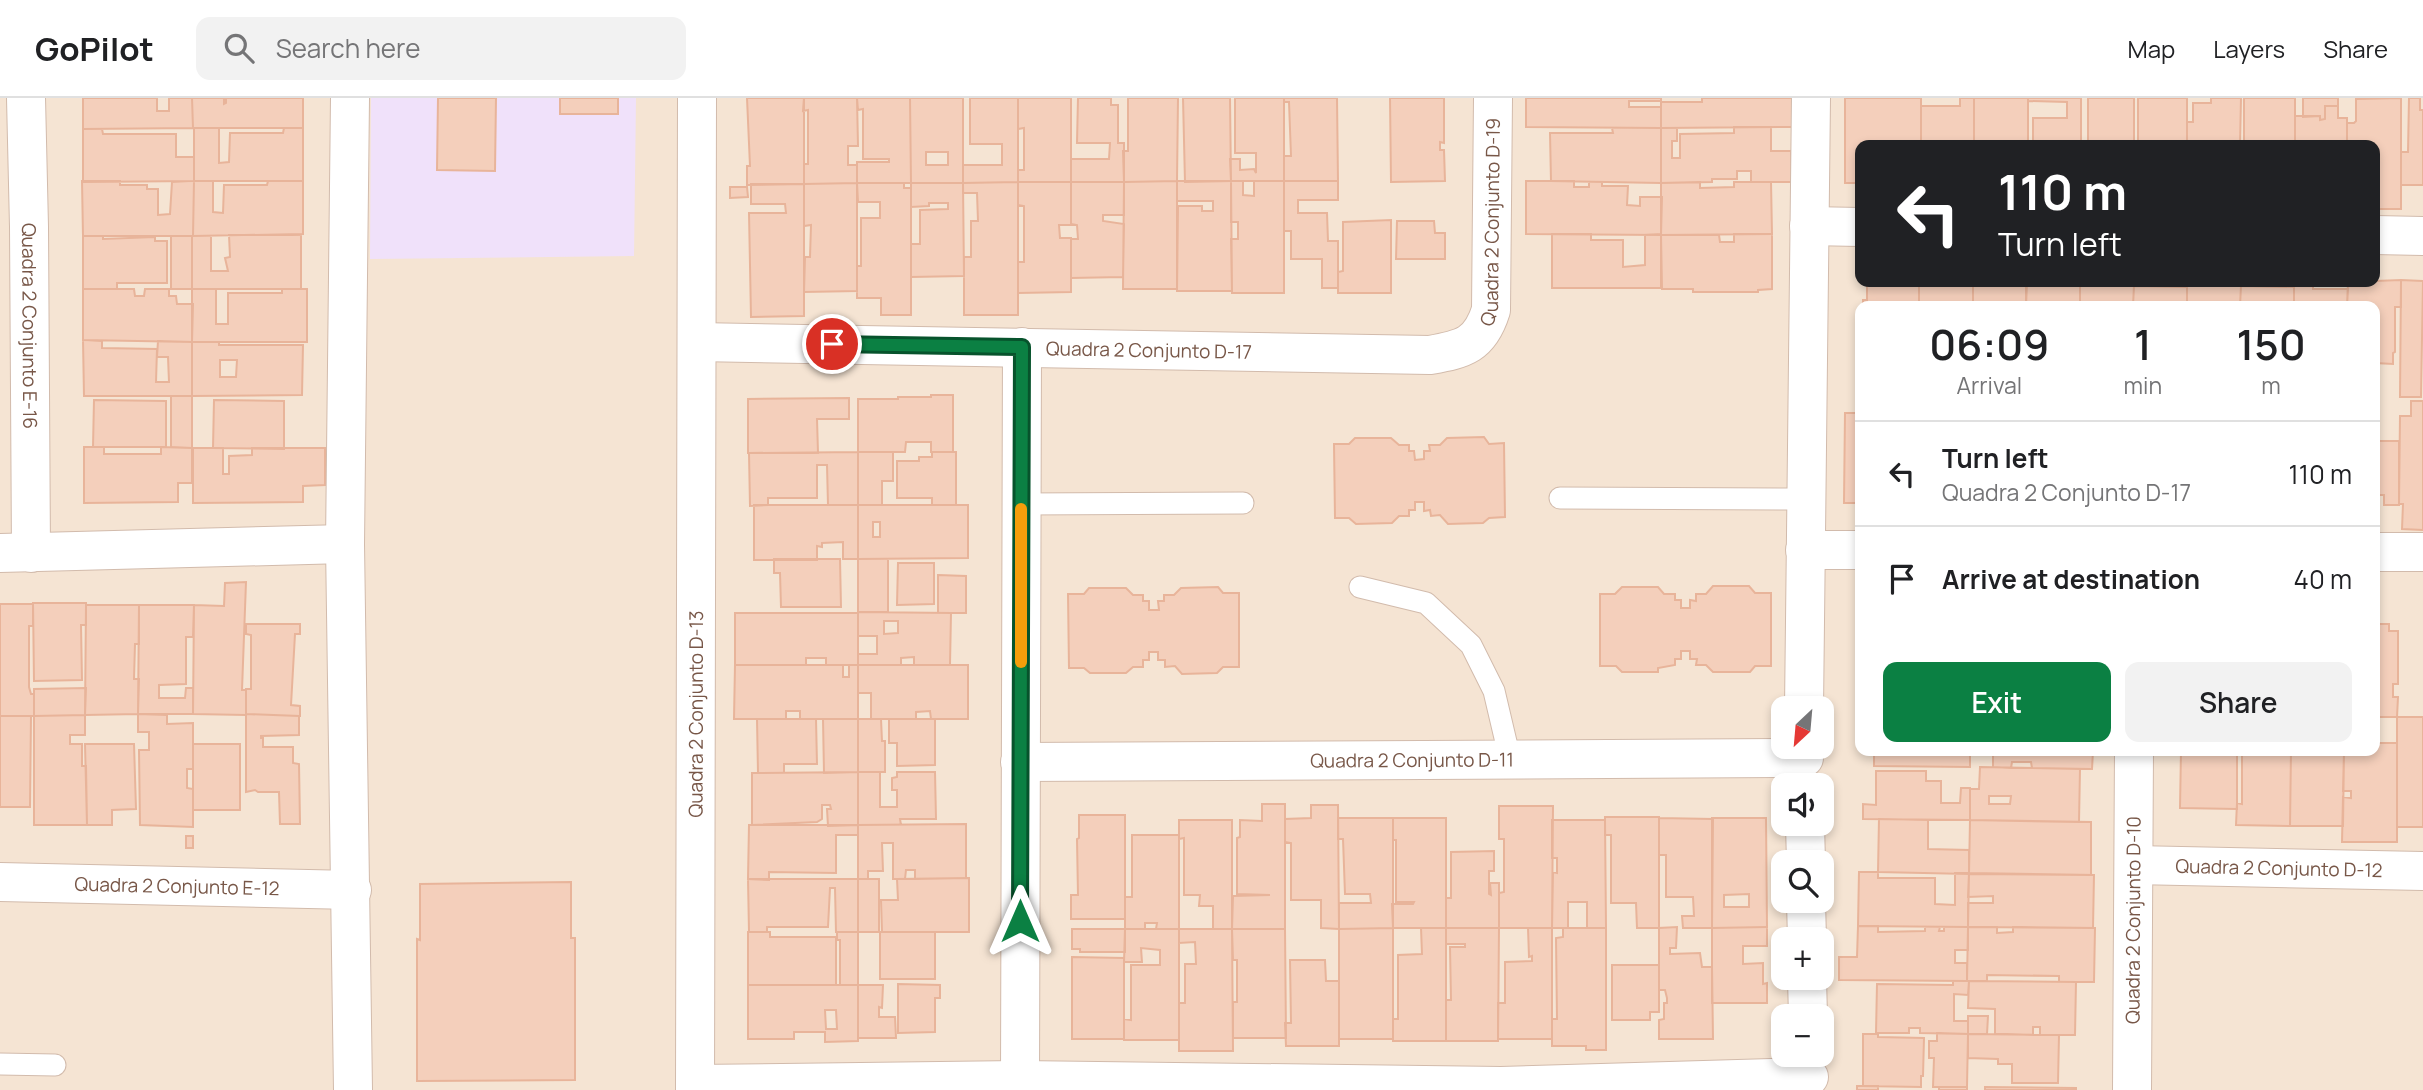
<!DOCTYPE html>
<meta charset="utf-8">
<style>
body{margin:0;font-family:Manrope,sans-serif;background:#f2f2f2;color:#202124;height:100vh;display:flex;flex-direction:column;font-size:26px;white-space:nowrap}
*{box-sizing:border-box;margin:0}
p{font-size:23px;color:#757577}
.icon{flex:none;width:38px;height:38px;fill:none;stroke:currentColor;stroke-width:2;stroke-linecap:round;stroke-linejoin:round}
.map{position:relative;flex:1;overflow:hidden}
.panel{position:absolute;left:1855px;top:203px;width:525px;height:455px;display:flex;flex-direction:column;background:#fff;border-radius:14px;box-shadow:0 4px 10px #0003}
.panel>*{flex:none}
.top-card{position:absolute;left:1855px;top:42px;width:525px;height:147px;border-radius:14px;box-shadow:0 4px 10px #0003;background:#202124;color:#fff;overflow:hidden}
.needle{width:46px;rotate:206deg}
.fabs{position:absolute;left:1771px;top:598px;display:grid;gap:14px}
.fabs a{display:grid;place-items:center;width:63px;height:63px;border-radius:14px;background:#fff;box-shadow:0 4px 10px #0003;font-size:35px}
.pin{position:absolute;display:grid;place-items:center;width:60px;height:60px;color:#fff;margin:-30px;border:4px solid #fff;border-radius:50%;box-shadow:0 2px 7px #0007}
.me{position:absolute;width:77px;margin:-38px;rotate:0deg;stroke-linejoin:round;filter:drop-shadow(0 0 5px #0008)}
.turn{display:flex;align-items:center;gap:24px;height:147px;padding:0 28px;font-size:32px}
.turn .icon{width:91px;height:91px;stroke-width:2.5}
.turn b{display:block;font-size:49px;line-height:60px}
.eta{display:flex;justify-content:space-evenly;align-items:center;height:119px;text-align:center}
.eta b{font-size:42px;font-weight:600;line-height:49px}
.primary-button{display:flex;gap:14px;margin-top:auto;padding:14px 28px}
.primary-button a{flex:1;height:80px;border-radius:14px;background:#0b8043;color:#fff;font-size:28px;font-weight:600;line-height:80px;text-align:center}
.primary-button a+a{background:#f2f2f2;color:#202124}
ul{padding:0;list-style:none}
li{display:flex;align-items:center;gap:21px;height:105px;padding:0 28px;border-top:2px solid #e0e0e0}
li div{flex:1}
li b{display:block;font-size:26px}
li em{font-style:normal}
header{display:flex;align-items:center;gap:42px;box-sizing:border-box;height:98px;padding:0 35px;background:#fff;border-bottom:2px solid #e0e0e0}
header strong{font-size:33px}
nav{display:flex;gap:38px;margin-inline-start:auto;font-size:24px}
.search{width:490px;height:63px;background:#f2f2f2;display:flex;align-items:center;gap:18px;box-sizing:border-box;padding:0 24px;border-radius:14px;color:#757577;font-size:26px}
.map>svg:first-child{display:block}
.residential{fill:#f5e4d3;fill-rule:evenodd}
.education{fill:#f0e1fa}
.building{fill:#f4cfbb;stroke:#e8b49a;stroke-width:2;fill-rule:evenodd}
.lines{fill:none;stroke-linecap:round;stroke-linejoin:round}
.service-casing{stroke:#d2bbac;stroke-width:23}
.minor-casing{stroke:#d2bbac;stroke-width:40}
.service{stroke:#fff;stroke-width:21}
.minor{stroke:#fff;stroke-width:38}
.route-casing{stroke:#07532c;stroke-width:18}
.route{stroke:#0b8043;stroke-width:12}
.slow{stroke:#f59e0b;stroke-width:12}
.labels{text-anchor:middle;stroke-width:5;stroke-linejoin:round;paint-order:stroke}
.street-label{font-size:19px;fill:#785748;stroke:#fff7ec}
</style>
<header>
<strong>GoPilot</strong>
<div class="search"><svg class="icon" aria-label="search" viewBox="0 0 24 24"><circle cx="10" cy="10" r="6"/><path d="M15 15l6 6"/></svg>Search here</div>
<nav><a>Map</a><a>Layers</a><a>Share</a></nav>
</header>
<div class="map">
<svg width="2423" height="992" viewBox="0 0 2423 992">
<rect width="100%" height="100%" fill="#fdf3e5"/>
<path class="residential" d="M0,0H2423V992H0ZM1860,47H2375V184H1860ZM1860,208H2375V653H1860ZM1783,611H1822V649H1783ZM1783,688H1822V726H1783ZM1783,765H1822V803H1783ZM1783,842H1822V880H1783ZM1783,919H1822V957H1783Z"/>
<path class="education" d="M371,0H636L634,158L370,161Z"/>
<path class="building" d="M83,0H157V13H169V0H192L193,30L83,31Z
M192,0H224V6L226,5V0H303V30H193Z
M438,0H496L495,73L437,72Z
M560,0H618V16H560Z
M747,0H804V86L747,87V68H750Z
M804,0H857L858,48H848V67H857V85L804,86V66H808V12L803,13Z
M857,0H910L911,85H857V64H889V61H863V11L858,12Z
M910,0H963V85H911ZM926,54H948V67H926Z
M970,0H1018V84L963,85V67H1002V46H970Z
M1018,0H1071V84H1018V72H1024V30L1018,31Z
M1078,0H1111V7H1118V45H1124V84H1071V61H1109L1110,45H1077Z
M1128,0H1178L1177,83L1124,84L1123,53H1128Z
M1183,0H1230L1231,83L1185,84Z
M1235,0H1284V83H1231L1230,61H1240V72L1254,71L1256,75V55H1235Z
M1284,0H1337L1338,83H1284V58H1291L1289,4H1284Z
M1390,0H1444V45L1440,44V52H1444L1445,83L1391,84Z
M1526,0H1661V3H1629V9H1661V30L1526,29Z
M1702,0H1792V29L1661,30V4H1702Z
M1845,0H1921V47H1860V85H1845Z
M1960,0H1974V47H1921V8H1960Z
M1974,0H2028V47H1974Z
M2028,0H2081V47H2033V20H2067V4L2028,3Z
M2088,0H2134V47H2088Z
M2138,0H2187V47H2138Z
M2211,0H2241L2240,47H2187V24H2193V5H2211Z
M2244,0H2295V47H2244Z
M2303,0H2338V8H2325V21L2320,22V18L2303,19Z
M2401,0V111H2375V47H2347V25H2354L2356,23V1Z
M2409,0H2420V12H2423V87H2401V54H2408Z
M2325,8H2338V20H2347V47H2295V18H2320V22L2325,21Z
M1734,29H1771V53H1791L1792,84H1751V73H1737V81H1712V84L1661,85V30H1677V43H1672V60H1680V36L1734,35Z
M194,30H219V65L229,64L230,35H283L284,30H303V83H194Z
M1612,30H1661V85L1551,83L1550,35H1613Z
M83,31H102L103,36H176V59H194V83L83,84Z
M82,83H120V87H147V91H158V117L170,116L172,84L194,83L193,138H83Z
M194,83H213V114L223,115L224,87H267L268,83H303V136L193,138Z
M1177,83V191H1123L1124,84Z
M1177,83H1231L1232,193H1177L1178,108H1202V113H1213V103H1177Z
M1231,83H1243V97L1254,98V83H1284V195H1232L1231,141H1238V124H1231Z
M1284,83H1338V102H1298V115H1327L1328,143H1338V190H1322V161H1291V133H1284Z
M1526,83H1574V89H1589V84H1602V88H1628L1627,107L1640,108V99H1662L1661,137L1526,136Z
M1018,84H1071V127H1059L1060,140H1071V194L1018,195V164H1024V108L1018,107Z
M1018,84V217H964V159H971V123H978L977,95H963V85Z
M1071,84H1124V117H1103V123L1124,126L1123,179L1071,180V141H1078L1077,127L1071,126Z
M1700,84V90L1734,89V84H1771L1772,136L1661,137V85Z
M857,85V193L804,194L805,159H810L811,127L804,128V86Z
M857,85H904V90H911V217H881V200H857V168H861V120H880V104H858Z
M911,85H963L964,178L911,179V146H920V112L948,111V105H929V108L911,109Z
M751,86H804V218L751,219L749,115H786L785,106H751Z
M730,89H747L748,99L730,100Z
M1391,122V195H1338V174L1343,173V124Z
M1397,123H1434L1435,135H1445V161H1396Z
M1552,136H1591V142H1623V169L1645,167V137L1661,136V190H1552Z
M1734,136H1772V191L1758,192V194H1693V191H1662L1661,137H1719L1720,144H1734Z
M229,137H301V191H192V138H211V173H228L225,160L230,159Z
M83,138H103V141L155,139V143H167V185H117V191H83Z
M171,138H192V191H171Z
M2401,182L2423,183L2421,299H2400Z
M2401,182V209H2395V254L2393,255V266L2375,265V208H2347L2348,184Z
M1919,184H1973V208H1919Z
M2294,184H2313V191H2348L2347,208H2294Z
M1867,185H1919V204H1915V208H1863V202H1867Z
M2027,185L2080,186V208H2026Z
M2080,186L2134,187L2133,208H2080Z
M1973,187L2026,188V208H1973Z
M2187,187L2241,188L2240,208H2187Z
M2134,188L2187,189V208H2133Z
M2241,188L2294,189V208H2240Z
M83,191H134L135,198H144L145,191H169V198H176L177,206H193L192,244L83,242Z
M192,191H216V226H228V195H282V191H307V244H192Z
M83,242L102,243V250L157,251L156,284H169L168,259H157L158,243L192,244V298H84Z
M192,244H219V247H303L302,297L192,298ZM220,262H237L236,279H220Z
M931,297H953V354H931V344H906L905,354H858V301H898V299H931Z
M171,298H192V350L171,349Z
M849,300V321H817L818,355H748V301Z
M94,302L166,303V349H93Z
M214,302L284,303V351L213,350Z
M2411,303H2423V432L2402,431L2403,406H2399L2400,318H2411Z
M1845,315H1860V405H1844Z
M1484,339L1489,346L1504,345L1505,419L1489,420L1483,425L1448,426L1440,417L1431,418L1430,412L1424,413V404H1415V412H1409V418H1399L1392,425L1356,426L1349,420H1335L1334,346H1349L1355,340H1391L1399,347H1409V353H1414L1415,362L1424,361V353H1430L1429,347H1440L1447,340Z
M2375,343H2399V407H2384V397H2375Z
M84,349H104V356H161V349L192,350V385H178V404L84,405Z
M193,350H223V376H229V358L252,357V350H325V387L303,388V404L193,405Z
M858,354H893V383H882V407H858Z
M858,354V407H828L827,367H817V400H768V407L750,408L749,355Z
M932,354H956V407H932V400H897V363H919V359H932Z
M754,407H858V461H843V444L822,445V449L817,448V462H754Z
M858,407H968V460L858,461ZM873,424H880V439H873Z
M774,461H840L841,509H781L780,475H774Z
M858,461H888V514H858Z
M898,465H934V506L897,507Z
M938,477L966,478V515H938Z
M246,484L242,592H246V617L193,616L194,507L224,508L225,485Z
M1713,488H1749L1755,495H1771V568H1755L1750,574H1713L1706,567H1696L1697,561H1690V553H1681V561H1675V567L1658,570V574H1622L1616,568H1600V496H1615L1622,489H1658L1664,496H1675V502H1681V510H1690V502L1696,503V496H1706Z
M1218,489L1223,495H1239V569H1223L1217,575L1182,576L1175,568L1165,569V562H1158V554H1149V562H1143V569H1133L1126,575H1090L1084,570H1069L1068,496H1084L1089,490H1126L1133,497H1143V503H1149V512H1159L1158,503H1164V497H1174L1181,490Z
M86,505V527H81L82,582L34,583L33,505Z
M0,506H33V528H29V589L31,596H34V618H0Z
M86,507H139V546H135L134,581H139L138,616L85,617Z
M139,507H194L193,539H186V586L159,587V600H185L186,590H193V616H138Z
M858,514L951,515L950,567H914V559L901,560V567H858V556H877V538H858ZM884,523H898V535L884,536Z
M735,515H858V567H826V560H806V567H735Z
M246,526H300V536H295L291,607L300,608V618L246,616V591H251V537L246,536Z
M2375,526H2389V533H2398V586H2393V599H2398L2397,619H2375Z
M735,567H843V579H849V567H858V621H800V613H786V621H734Z
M858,567H968V621H931L930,613L916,614V621H871V595H858Z
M86,590L85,617L34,618V591Z
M138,616L167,617V626L193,625V671H187V690L193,691V729L140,727L139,652H149V634H138Z
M246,616L299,618V637L261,638V640H263V649H293V665L299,666L300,726H280L279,694H258L255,692L246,694Z
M85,617V637H70V646H82V668H86L87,727H34V618Z
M0,618H31L30,709H0Z
M2397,619H2423V729H2397Z
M757,621H816L817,666H784V675H758Z
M823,621H858V674L824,675Z
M858,621H881L882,643H885V674H858Z
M889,621H935V667L897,668V645H889Z
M2375,645H2397V744H2342L2343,699L2351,700V693H2343L2344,653H2375Z
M85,646H134L136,711L112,712V727H87Z
M193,646H240V712H193Z
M1874,653H1970V669L1874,668Z
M1993,653H2093L2092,671L2032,670L2031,664H2012L2011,670L1993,669Z
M2181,653H2237V711L2180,710Z
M2242,653H2291L2290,728L2236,727L2237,705L2242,706Z
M2291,653H2344L2343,728H2290Z
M1980,669L2080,671L2079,724L1970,722V691H1979ZM1989,698H2011L2010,706H1989Z
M1876,673H1926V683H1941V705H1960L1961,690H1970V722L1863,721V706L1876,707Z
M858,674H880V709H897V692H892V680L897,679V674H935L936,721H900L901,727H858Z
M858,674V727L828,728L827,711H831L830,707H822V721L817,724L752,727V675Z
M1262,706H1285V831H1232L1233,798L1270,797L1237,796V740L1240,739V722L1262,723Z
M1311,707H1338L1339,831L1321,830V802H1291V745L1285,744V721L1311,720Z
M1499,708H1553L1552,830H1499V795L1504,794V741H1499Z
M1079,717H1125V821H1071V797H1078L1077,741L1079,740Z
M1605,719H1659V830H1637L1636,805H1611V737H1605Z
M1338,720H1393V830L1339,831V805H1371L1370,796H1345L1343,741H1338Z
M1393,720H1446V830H1393L1392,806H1413L1414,804H1396V742H1393Z
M1659,720L1713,721L1712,830H1683L1682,818H1694L1693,799H1666V757H1659Z
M1712,720H1766L1767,829L1712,830ZM1749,796V809H1724V797Z
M1879,721L1928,722V751L1969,752V776L1878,774Z
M1179,722H1232V831H1213V808H1199L1200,797H1184V740L1179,741Z
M1552,722H1605L1606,830H1587V804H1568V830H1552L1553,774L1557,775V760H1552Z
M1970,722L2091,724V777L1969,776Z
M966,726V780L915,781V772H906L905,781H893V745H882L883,773H868V781H858V727Z
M749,727H858V737H836V775L769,774V782L748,781Z
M1132,737H1179V831H1156L1157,825H1145V831H1125V799H1132Z
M186,738H193V750H186Z
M1494,753V773H1489V796L1491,797L1490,785H1499V830H1446V800H1451V754Z
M1859,774H1878V780H1935V806L1955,807V775H1969L1968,829L1858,828Z
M1969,775L2094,777L2093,830L1968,829V805H1993V798L1968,799Z
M969,780V834H882L881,802H898L897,781Z
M748,781H858V834H836L835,790H830L828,829H767V834H749Z
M858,781H879V834H858Z
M571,784V840H575V982L417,983V841L420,842V786Z
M1858,828H1878V834L1925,833V829H1940L1939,833H1944V829H1968V852H1955V865H1967V883L1839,882V859H1857Z
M1677,829L1676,850H1670V856L1700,855L1702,869H1712L1713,941H1659V922L1664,921V905H1667V900L1665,892H1659V830Z
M1767,829V848H1743V866L1763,865V886L1767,885V905H1712V830Z
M1968,829H1997V835L2013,834V829L2095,830L2094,884H2059V878L1987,877V883H1967Z
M1393,830V941H1339V831Z
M1421,830H1446V943H1393V921H1398V857L1422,856Z
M1446,830H1499L1498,943H1446V902H1451L1450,849H1465V846H1446Z
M1528,830H1552V941H1498V905H1505V864L1532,863V858L1529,859Z
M1563,830H1606V952H1586V948H1552V921H1557L1556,840L1563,839Z
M1072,831H1125V854H1080V851H1072Z
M1125,831H1179V942H1124V921L1131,922V867H1160V852L1141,850L1142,864H1124Z
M1179,831H1232L1233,953H1179V905H1185V866H1196L1195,844L1179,845Z
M1232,831H1285L1286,940H1233V904H1237V862H1233Z
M748,834H770V839H836V887H748Z
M837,834H858V887H840V842H837Z
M880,834H935V881H880Z
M1072,859L1124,860V941H1072Z
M1290,862H1325L1326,883H1339V948H1286L1285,925H1291Z
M1612,867H1659V914H1650V922H1612Z
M1953,883H1969L1968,897L1954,896V923H1968V936L1920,935V930H1909V935H1876L1877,886L1953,887Z
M1969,883L2076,884L2075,937H2040V929H2033V937L1995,936V911L1968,910Z
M898,886L940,887V900H935V934L898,935Z
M748,887H858V943L825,944V934H794V941H748ZM825,912H836L837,931H826Z
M858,887H883L882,910L879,909V919H895L896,940H858Z
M1968,918H1988L1987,936H1968Z
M1937,935L1968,936L1967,989H1933L1934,960H1929V943H1937Z
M1863,936H1878V939L1924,940L1923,978H1921V989L1863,988Z
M1968,936L2059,937L2058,985H2012V966H1998V961L1968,960Z
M1857,988H1878V992H1857Z
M1939,989H1967V992H1939Z
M1985,989L2076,990V992H1985Z"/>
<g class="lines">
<g class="service-casing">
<path id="service" d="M1560,400L1806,401
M1021,406L1243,405
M1360,489L1426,505L1471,547L1494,593L1510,661
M0,966L55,967"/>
</g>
<g class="minor-casing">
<g id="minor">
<path id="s1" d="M26,0L29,129L31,455"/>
<path d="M350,0L345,446L353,992"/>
<path d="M1809,128L1860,129"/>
<path d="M2375,137L2423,138"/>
<path id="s2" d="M697,244L1430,257C1464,251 1480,247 1491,212L1493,0"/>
<path d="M1805,452H1860"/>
<path d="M2375,454H2423"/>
<path d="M0,455L345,446"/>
<path d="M1804,611L1811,0"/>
<path id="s3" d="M1020,664L1804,660"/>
<path d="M1805,726L1806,765"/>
<path id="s4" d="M2134,767L2423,773"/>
<path id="s5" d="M0,784L352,792"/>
<path d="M1806,803L1807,842"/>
<path d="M1807,880L1808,919"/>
<path d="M1020,982L1022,249"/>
<path d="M695,986L1020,982L1501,988L1809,979"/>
<path id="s6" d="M695,992L697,0"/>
<path id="s7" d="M2132,992L2134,653"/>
</g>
</g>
<use href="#service" class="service"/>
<use href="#minor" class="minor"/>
</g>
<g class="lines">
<g class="route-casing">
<path id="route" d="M832,246L1022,249L1020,823"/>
</g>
<use href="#route" class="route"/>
<path class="slow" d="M1021,564V411"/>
</g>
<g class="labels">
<g class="street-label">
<text dy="7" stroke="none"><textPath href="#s2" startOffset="903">Quadra 2 Conjunto D-19</textPath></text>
<text dy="7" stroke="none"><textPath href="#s1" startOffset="228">Quadra 2 Conjunto E-16</textPath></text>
<text dy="7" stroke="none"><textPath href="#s2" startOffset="452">Quadra 2 Conjunto D-17</textPath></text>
<text dy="7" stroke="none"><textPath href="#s6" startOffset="376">Quadra 2 Conjunto D-13</textPath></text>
<text dy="7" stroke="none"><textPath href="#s3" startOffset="392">Quadra 2 Conjunto D-11</textPath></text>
<text dy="7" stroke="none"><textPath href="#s4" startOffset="145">Quadra 2 Conjunto D-12</textPath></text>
<text dy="7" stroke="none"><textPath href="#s5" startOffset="177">Quadra 2 Conjunto E-12</textPath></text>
<text dy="7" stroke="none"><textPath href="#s7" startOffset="170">Quadra 2 Conjunto D-10</textPath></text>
</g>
</g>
</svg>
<div class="fabs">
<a><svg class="needle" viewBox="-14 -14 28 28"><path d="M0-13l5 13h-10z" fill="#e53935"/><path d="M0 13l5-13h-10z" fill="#757577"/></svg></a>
<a><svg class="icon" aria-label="sound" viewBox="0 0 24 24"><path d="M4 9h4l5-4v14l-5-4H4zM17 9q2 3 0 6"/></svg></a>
<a><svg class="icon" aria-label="search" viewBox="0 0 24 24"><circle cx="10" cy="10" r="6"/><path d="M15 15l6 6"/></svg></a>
<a>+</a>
<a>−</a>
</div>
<div class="pin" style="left:832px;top:246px;background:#d93025"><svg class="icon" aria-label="arrive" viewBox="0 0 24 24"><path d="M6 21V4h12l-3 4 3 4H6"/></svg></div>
<svg class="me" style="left:1020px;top:823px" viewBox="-20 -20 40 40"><path d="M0-17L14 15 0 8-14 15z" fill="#0b8043" stroke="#fff" stroke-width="4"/></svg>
<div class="top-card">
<div class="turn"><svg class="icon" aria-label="left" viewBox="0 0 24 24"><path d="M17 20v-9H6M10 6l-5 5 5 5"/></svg><div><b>110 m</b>Turn left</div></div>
</div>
<section class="panel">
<div class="eta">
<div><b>06:09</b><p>Arrival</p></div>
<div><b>1</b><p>min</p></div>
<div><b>150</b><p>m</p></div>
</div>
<ul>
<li><svg class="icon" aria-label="left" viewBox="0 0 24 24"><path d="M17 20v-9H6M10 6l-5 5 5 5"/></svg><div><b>Turn left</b><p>Quadra 2 Conjunto D-17</p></div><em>110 m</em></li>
<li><svg class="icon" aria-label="arrive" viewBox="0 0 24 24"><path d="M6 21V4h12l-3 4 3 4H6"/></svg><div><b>Arrive at destination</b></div><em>40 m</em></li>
</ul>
<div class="primary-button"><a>Exit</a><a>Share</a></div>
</section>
</div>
